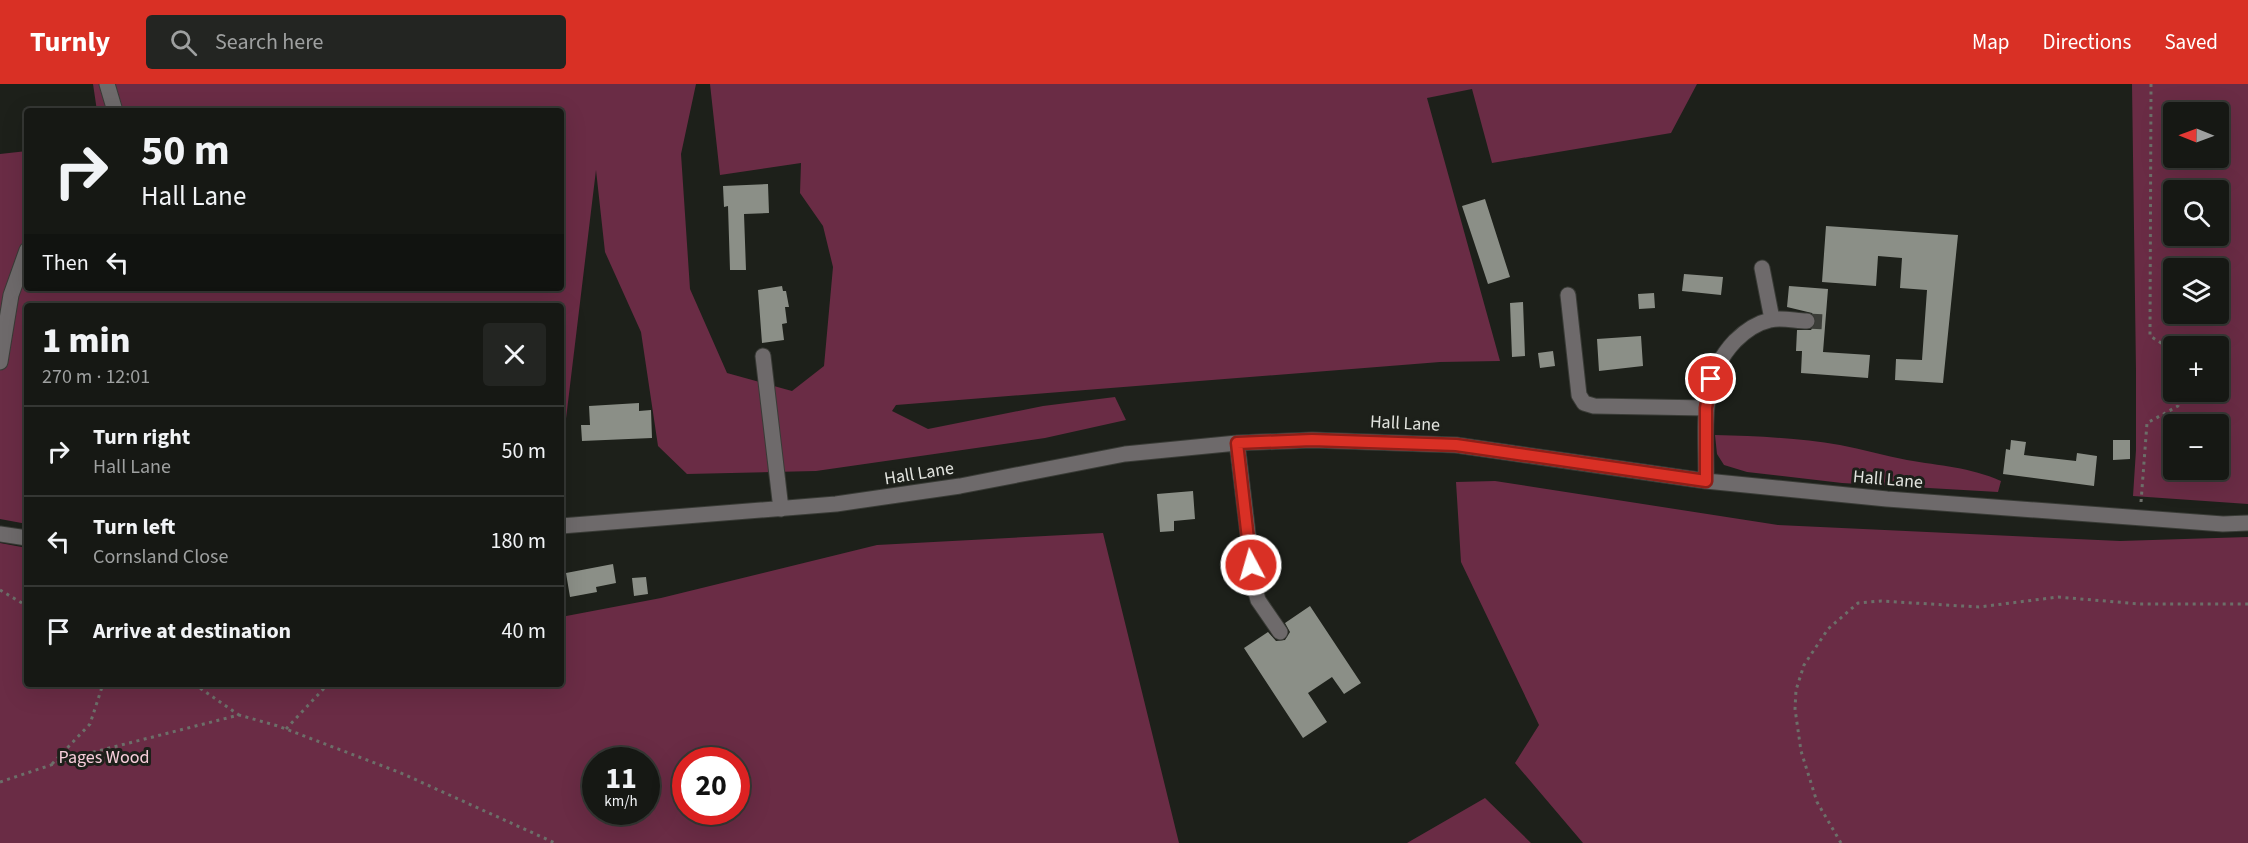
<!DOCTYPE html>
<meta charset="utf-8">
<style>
body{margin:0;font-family:"Source Sans 3",sans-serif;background:#232522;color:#f1f3f6;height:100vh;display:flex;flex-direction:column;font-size:22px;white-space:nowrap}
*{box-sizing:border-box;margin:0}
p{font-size:20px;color:#9ea0a0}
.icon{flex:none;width:33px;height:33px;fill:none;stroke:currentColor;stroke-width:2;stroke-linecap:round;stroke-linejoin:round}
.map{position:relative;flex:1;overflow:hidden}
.panel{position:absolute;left:24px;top:219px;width:540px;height:384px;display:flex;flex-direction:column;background:#161814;border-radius:6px;box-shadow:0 6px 24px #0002,0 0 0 2px #353734}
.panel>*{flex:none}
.guide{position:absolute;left:24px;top:24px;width:540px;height:183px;border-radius:6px;box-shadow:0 6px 24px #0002,0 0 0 2px #353734;background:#161814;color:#f1f3f6;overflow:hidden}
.needle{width:39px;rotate:271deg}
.fabs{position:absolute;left:2163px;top:18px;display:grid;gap:12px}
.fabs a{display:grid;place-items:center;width:66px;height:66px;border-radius:6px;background:#161814;box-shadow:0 6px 24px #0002,0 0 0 2px #353734;font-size:30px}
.speed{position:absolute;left:582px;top:663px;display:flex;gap:12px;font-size:30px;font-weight:700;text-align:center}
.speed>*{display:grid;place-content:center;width:78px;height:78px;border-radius:50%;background:#161814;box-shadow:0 6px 24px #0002,0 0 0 2px #353734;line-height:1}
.speed small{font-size:15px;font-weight:400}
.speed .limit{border:9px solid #d22;background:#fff;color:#111}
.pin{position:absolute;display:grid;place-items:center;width:51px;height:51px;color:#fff;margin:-26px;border:3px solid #fff;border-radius:50%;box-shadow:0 2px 6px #0007}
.me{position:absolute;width:66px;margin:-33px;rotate:354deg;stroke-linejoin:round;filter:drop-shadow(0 0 4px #0008)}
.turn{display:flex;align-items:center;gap:21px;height:126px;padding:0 18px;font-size:27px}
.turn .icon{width:78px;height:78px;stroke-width:2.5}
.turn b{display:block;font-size:42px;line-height:51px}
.then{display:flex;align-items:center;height:57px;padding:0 18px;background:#0003;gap:12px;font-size:22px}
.round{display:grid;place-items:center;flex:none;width:63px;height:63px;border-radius:6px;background:#232522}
.overview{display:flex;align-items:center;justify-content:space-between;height:102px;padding:0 18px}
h1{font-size:36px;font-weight:800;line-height:45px}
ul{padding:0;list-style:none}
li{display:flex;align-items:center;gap:18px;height:90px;padding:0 18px;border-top:2px solid #353734}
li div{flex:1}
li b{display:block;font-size:22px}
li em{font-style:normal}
header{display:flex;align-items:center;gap:36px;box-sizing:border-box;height:84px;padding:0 30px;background:#d93025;color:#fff}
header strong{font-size:28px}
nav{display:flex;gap:33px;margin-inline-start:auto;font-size:21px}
.search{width:420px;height:54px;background:#232522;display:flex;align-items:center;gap:15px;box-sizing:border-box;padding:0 21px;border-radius:6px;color:#9ea0a0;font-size:22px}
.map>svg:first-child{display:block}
.green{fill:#6a2c45;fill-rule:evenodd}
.building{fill:#8b8f87}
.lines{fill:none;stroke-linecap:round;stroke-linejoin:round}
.minor-tunnel{stroke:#3b3d38;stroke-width:15;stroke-dasharray:15 8;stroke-linecap:butt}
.minor-casing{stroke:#393b36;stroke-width:17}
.path{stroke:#6c6f69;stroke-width:3;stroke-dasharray:3 4.5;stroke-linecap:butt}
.minor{stroke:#6e6a6b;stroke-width:15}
.route-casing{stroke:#8d1f18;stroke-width:15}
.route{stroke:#d93025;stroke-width:10}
.labels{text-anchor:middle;stroke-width:6;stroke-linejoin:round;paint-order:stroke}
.street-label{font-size:18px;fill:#e2e4df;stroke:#1d201a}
.park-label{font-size:18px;fill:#f8cedb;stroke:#1d201a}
</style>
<header>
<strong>Turnly</strong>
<div class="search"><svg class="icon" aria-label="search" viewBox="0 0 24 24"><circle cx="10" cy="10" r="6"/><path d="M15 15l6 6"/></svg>Search here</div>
<nav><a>Map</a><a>Directions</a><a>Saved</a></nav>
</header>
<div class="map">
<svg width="2248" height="759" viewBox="0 0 2248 759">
<rect width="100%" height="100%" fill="#1d201a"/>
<path class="green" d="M93,0H696L681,70L690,205L727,289L792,307L824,282L833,183L823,142L800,109L801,79L720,91L710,0H1697L1671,49L1492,79L1472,5L1427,14L1500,277L1440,278L896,321L892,327L928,345L1043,322L1115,313L1126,336L1045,354L816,387L687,390L658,362L641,248L605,168L596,86L561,376V222H378L377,220L27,222V440L0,435V70L27,67V204H561V27H97Z
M2132,0H2248V420L2133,412L2136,366V287ZM2174,28H2218V74H2174ZM2218,106V152H2174V106ZM2218,184V230H2174V184ZM2174,262H2218V308H2174ZM2174,340H2218V386H2174Z
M1715,351C1757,352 1798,354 1840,361C1862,365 1885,372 1907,376C1940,382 1970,383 2001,397L1998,408L1842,399L1747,388L1724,381L1717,370Z
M1495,397L1778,441L2120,457L2248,453V759H1583L1515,679L1539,641L1461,478L1456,398Z
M1103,449L1179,759H0V459L27,464V600H561V533L661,514L877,461ZM596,676H646V728H596ZM736,676V728H686V676Z
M1485,714L1531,759H1407Z"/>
<path class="building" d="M768,100L769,129L744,130L746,186H730L728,122L724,123L723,102Z
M1485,115L1510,193L1488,200L1462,122Z
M1826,142L1958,151L1943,299L1895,296L1896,275L1922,276L1927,206L1900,204L1902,174L1878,172L1876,202L1822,198Z
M1684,190L1723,193L1721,211L1682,207Z
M782,202L783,207H786L789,223H785L787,239L782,240L784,256L762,259L758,206Z
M1789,202L1828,205L1823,268L1870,271L1868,294L1801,289L1802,267H1796L1797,246H1811L1817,237L1812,229L1787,223Z
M1654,209L1655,224L1639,225L1638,210Z
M1523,218L1525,272L1512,273L1510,219Z
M1641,252L1643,282L1599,287L1597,255Z
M1553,267L1555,282L1540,284L1538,269Z
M639,319V327L651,326L652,354L582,357L581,341H590L589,322Z
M2011,356L2026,358L2024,371L2076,377L2077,369L2097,372L2094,402L2003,390L2006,365L2010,366Z
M2113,356H2130V375L2113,376Z
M1193,407L1195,435L1174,437V447L1160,448L1157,410Z
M613,480L616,499L596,503L597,508L570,513L566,489Z
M646,493L648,510L634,512L632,494Z
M1310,522L1361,599L1344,610L1332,593L1308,609L1327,638L1303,654L1244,564L1268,548L1276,557L1285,556L1290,548L1285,539Z"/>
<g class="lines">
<path class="minor-tunnel" d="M1807,237L1825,238"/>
<g class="minor-casing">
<path id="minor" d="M107,0L115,27
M1762,184L1772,235
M1568,211L1579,311L1584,319L1594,322L1706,324
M763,272L781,425
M0,278L11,211L27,166
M1237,359L1254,501L1258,516L1280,548
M1706,397C1707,346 1697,297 1735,257C1745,247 1757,239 1770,236C1781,233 1796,237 1807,237
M561,442L836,420L960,402L1125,370L1237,359L1312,356L1456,361L1706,397L1887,415L2223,440L2248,439
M0,450L27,454"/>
</g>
<path class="path" d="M2151,0L2150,252L2174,267
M2141,418L2147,339L2178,322L2179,308
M0,506L27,522
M194,600L239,631
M286,645L328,600
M52,680L90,640L103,600
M0,698L78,672L239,631L278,642L401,689L555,759
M1841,759L1817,718L1801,667L1795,625L1796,606L1804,581L1828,545L1858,519L1881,517L1979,523L2058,513L2140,520H2248"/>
<use href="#minor" class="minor"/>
</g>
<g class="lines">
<g class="route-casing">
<path id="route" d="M1251,481L1237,359L1312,356L1456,361L1706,397V324L1711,295"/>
</g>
<use href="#route" class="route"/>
</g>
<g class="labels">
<g class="street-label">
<text transform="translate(1405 339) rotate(3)" y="6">Hall Lane</text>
<text transform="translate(919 389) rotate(-9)" y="6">Hall Lane</text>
<text transform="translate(1888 395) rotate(5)" y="6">Hall Lane</text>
</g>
<g class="park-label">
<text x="104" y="679">Pages Wood</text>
</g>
</g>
</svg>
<div class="fabs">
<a><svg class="needle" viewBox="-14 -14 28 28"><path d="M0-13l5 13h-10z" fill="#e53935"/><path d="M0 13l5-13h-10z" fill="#9ea0a0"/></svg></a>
<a><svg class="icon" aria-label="search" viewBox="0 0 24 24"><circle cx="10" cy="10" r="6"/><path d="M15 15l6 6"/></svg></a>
<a><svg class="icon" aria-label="layers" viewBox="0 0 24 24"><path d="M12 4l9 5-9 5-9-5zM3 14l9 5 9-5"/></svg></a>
<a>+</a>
<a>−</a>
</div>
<div class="speed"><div>11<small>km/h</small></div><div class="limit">20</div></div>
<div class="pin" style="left:1711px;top:295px;background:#d93025"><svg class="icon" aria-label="arrive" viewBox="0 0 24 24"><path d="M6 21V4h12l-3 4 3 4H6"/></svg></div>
<svg class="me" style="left:1251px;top:481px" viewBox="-20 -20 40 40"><circle r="17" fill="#d93025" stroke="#fff" stroke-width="3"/><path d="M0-11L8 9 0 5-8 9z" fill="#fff"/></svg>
<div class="guide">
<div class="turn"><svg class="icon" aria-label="right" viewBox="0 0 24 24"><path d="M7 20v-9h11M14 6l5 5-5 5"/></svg><div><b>50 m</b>Hall Lane</div></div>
<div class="then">Then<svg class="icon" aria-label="left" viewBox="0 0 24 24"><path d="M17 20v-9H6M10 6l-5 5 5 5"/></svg></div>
</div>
<section class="panel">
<div class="overview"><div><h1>1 min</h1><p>270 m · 12:01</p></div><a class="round"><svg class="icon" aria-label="close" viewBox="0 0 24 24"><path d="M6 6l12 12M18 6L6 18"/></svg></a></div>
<ul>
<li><svg class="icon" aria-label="right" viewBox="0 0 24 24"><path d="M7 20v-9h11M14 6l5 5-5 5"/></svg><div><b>Turn right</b><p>Hall Lane</p></div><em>50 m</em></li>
<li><svg class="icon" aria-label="left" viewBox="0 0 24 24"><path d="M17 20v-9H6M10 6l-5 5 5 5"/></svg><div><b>Turn left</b><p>Cornsland Close</p></div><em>180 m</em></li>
<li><svg class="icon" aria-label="arrive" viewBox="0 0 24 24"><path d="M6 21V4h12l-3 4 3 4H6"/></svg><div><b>Arrive at destination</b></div><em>40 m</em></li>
</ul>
</section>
</div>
